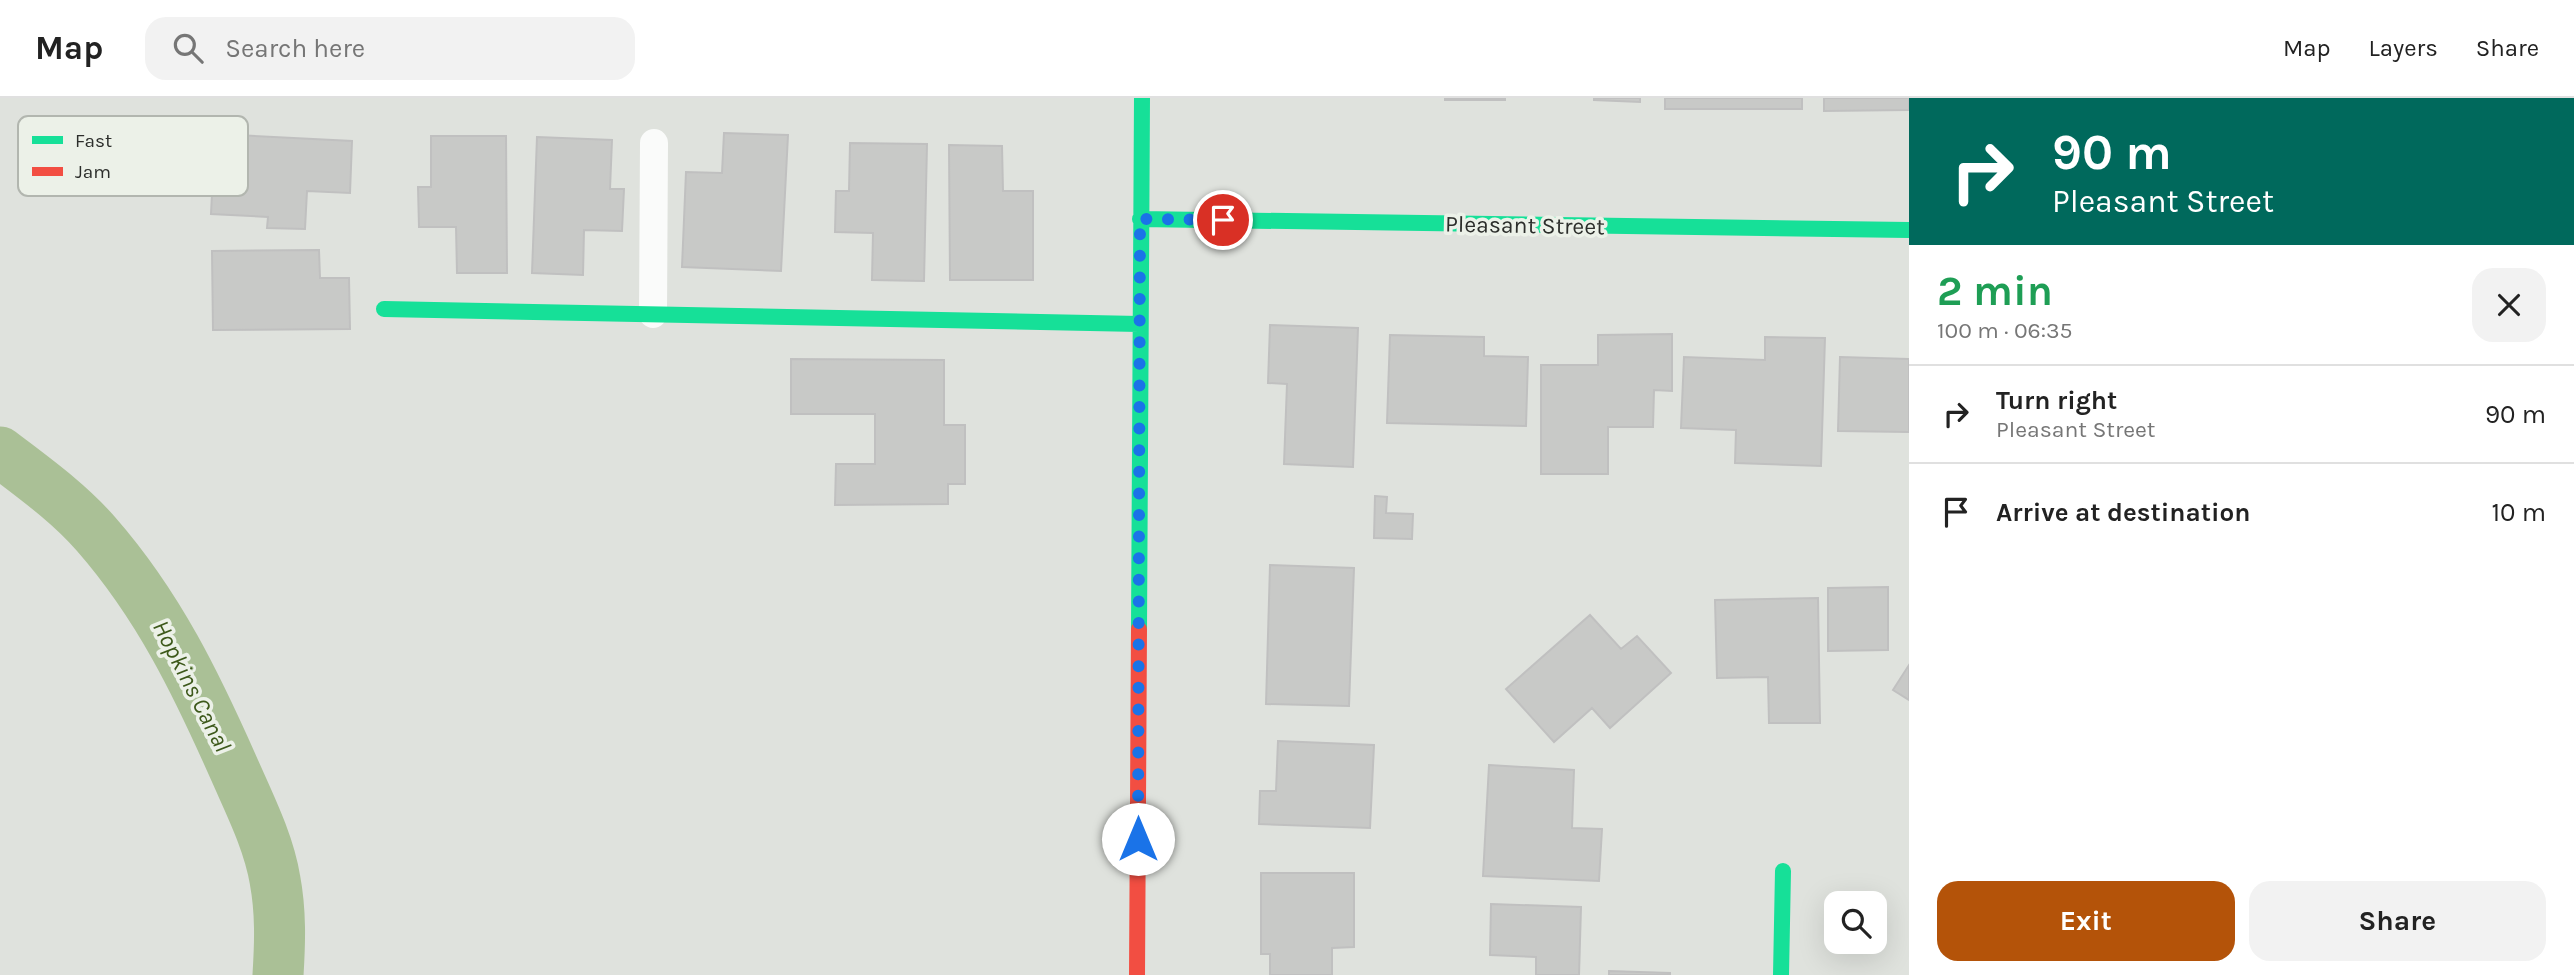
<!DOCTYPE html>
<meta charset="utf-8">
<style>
body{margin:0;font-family:Karla,sans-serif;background:#f2f2f2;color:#222;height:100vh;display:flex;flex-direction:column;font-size:26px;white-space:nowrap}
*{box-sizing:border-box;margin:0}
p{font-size:23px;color:#767676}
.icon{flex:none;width:38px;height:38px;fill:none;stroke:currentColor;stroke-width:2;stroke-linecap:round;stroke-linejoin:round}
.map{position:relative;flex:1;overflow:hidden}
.side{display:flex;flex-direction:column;background:#fff;width:665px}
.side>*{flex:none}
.guide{background:#00695c;color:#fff;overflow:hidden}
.fabs{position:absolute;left:1824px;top:793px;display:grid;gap:14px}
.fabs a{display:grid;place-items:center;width:63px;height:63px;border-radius:14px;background:#fff;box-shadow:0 7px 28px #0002;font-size:35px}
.pin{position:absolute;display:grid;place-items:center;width:60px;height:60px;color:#fff;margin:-30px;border:4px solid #fff;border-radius:50%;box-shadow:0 2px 7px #0007}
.me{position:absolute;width:77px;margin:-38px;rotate:0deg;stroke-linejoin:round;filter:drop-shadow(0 0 5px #0008)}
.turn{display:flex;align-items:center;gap:24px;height:147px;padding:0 28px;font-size:32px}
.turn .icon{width:91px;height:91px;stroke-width:2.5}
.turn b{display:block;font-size:49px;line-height:60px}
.round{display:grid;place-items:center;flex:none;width:74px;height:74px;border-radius:21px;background:#f2f2f2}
.headline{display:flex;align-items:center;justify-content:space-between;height:119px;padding:0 28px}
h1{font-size:42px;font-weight:700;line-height:52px;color:#1e9e55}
.cta{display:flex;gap:14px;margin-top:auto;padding:14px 28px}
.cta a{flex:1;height:80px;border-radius:21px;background:#b45309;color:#fff;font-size:28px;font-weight:700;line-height:80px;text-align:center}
.cta a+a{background:#f2f2f2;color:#222}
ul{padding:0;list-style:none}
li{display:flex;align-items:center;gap:21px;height:98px;padding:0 28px;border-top:2px solid #e0e0e0}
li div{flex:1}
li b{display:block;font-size:26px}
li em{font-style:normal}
header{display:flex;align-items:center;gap:42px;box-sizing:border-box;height:98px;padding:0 35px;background:#fff;border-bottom:2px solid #e0e0e0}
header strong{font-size:33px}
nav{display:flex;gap:38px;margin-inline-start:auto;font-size:24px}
.search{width:490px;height:63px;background:#f2f2f2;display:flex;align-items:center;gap:18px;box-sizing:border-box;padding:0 24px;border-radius:21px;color:#767676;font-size:26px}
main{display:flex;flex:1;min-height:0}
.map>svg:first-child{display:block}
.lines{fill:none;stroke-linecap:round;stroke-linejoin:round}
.canal{stroke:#aac096;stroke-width:51}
.building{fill:#c8c9c7;stroke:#c0c0c0;stroke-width:2}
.lane{stroke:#fafbfa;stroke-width:28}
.fast{stroke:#16e098;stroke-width:16}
.jam{stroke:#f24e42;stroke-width:16}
.route{stroke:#1a73e8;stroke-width:12;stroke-dasharray:0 21.6}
.labels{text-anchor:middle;stroke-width:7;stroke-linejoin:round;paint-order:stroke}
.street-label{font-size:23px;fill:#2c2e2b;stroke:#ecf1e8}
.water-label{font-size:24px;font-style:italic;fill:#3d591b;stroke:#ecf1e8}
.key{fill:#ecf1e8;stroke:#b2b6af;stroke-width:2}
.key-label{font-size:19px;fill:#2c2e2b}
</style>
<header>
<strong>Map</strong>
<div class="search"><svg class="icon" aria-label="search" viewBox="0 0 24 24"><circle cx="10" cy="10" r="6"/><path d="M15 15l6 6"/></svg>Search here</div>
<nav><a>Map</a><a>Layers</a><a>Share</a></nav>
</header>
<main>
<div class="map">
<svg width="1909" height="877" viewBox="0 0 1909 877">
<rect width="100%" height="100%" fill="#dfe2dd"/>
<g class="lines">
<path class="canal" d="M0,354C34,380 68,404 96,436C159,508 197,587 235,673C250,707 269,745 275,782C281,814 280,845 278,877"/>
</g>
<path class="building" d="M1445,0H1505V2H1445Z
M1594,0H1640V4L1594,2Z
M1665,0H1802V11H1665Z
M1824,0H1909V12L1824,13Z
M724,35L788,37L781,173L682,169L686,74L722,75Z
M215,36L352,43L350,95L307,93L305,131L267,130L268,119L211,116Z
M431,38H506L507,175H457L456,129H419L418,89H431Z
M537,39L612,42L610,91H624L622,133L584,132L583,177L532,175Z
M850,45L927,46L924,183L872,182L873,135L835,134L836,93H849Z
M949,47L1002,48L1003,93H1033V182H950Z
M319,152L320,180H349L350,231L213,232L212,153Z
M1270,227L1358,230L1353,369L1284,366L1287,286L1268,285Z
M1672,236V293L1654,292L1653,329H1608V376H1541V267H1598V237Z
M1390,237L1484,239V258L1528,259L1526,328L1387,325Z
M1765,239L1825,240L1821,368L1735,365L1736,332L1681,330L1684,259L1765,262Z
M1840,259L1909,261V334L1838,333Z
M791,261L944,262V327H965V386H948V406L835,407L836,366H875V316H791Z
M1375,398L1387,399L1386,415L1413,416L1412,441L1374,440Z
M1270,467L1354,470L1349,608L1266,606Z
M1888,489V552L1828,553V490Z
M1818,500L1820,625H1769L1768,579L1717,580L1715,502Z
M1590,517L1621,551L1637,538L1671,575L1610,630L1592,610L1554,644L1506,591Z
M1909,567V602L1893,592Z
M1278,643L1374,647L1370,730L1259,726L1260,693H1276Z
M1489,667L1574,672L1572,730L1602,731L1599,783L1483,778Z
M1261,775H1354V849L1332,850V877H1270V856H1261Z
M1491,806L1581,809L1579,877H1536V859L1490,857Z
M1609,873L1670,875V877H1609Z"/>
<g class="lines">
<path class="lane" d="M653,216L654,45"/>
<path class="fast" d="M1140,121L1909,132
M384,211L1139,226
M1139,531L1142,0
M1781,877L1783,773"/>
<path class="jam" d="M1137,877L1139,531"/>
</g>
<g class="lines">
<path class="route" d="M1138,741L1140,121L1223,122"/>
</g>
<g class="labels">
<g class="street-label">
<text transform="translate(1525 127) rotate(1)" y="8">Pleasant Street</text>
</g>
<g class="water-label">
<text transform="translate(192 588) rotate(63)" y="8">Hopkins Canal</text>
</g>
</g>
<rect x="18" y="18" width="230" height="80" rx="10" class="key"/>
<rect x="32" y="38" width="31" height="8" fill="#16e098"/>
<rect x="32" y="69" width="31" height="9" fill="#f24e42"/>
<g class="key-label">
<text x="75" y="49">Fast</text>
<text x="75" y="80">Jam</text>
</g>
</svg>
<div class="fabs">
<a><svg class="icon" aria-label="search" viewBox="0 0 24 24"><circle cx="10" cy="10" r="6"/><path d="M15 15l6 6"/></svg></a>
</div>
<div class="pin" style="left:1223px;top:122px;background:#d93025"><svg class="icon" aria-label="arrive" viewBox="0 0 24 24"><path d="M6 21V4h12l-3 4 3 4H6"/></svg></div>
<svg class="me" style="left:1138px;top:741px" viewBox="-20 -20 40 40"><circle r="19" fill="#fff"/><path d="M0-13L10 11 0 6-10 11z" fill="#1a73e8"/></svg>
</div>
<section class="side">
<div class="guide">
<div class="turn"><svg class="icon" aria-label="right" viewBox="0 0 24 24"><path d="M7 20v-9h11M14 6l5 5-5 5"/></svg><div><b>90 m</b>Pleasant Street</div></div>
</div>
<div class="headline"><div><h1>2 min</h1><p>100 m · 06:35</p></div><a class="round"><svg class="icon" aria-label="close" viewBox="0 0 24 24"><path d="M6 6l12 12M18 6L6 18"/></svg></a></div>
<ul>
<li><svg class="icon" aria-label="right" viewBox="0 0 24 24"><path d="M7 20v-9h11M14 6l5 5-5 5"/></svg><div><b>Turn right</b><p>Pleasant Street</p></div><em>90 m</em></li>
<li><svg class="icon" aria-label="arrive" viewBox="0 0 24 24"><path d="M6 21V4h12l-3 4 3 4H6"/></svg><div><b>Arrive at destination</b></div><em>10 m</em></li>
</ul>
<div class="cta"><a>Exit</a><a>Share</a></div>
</section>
</main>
